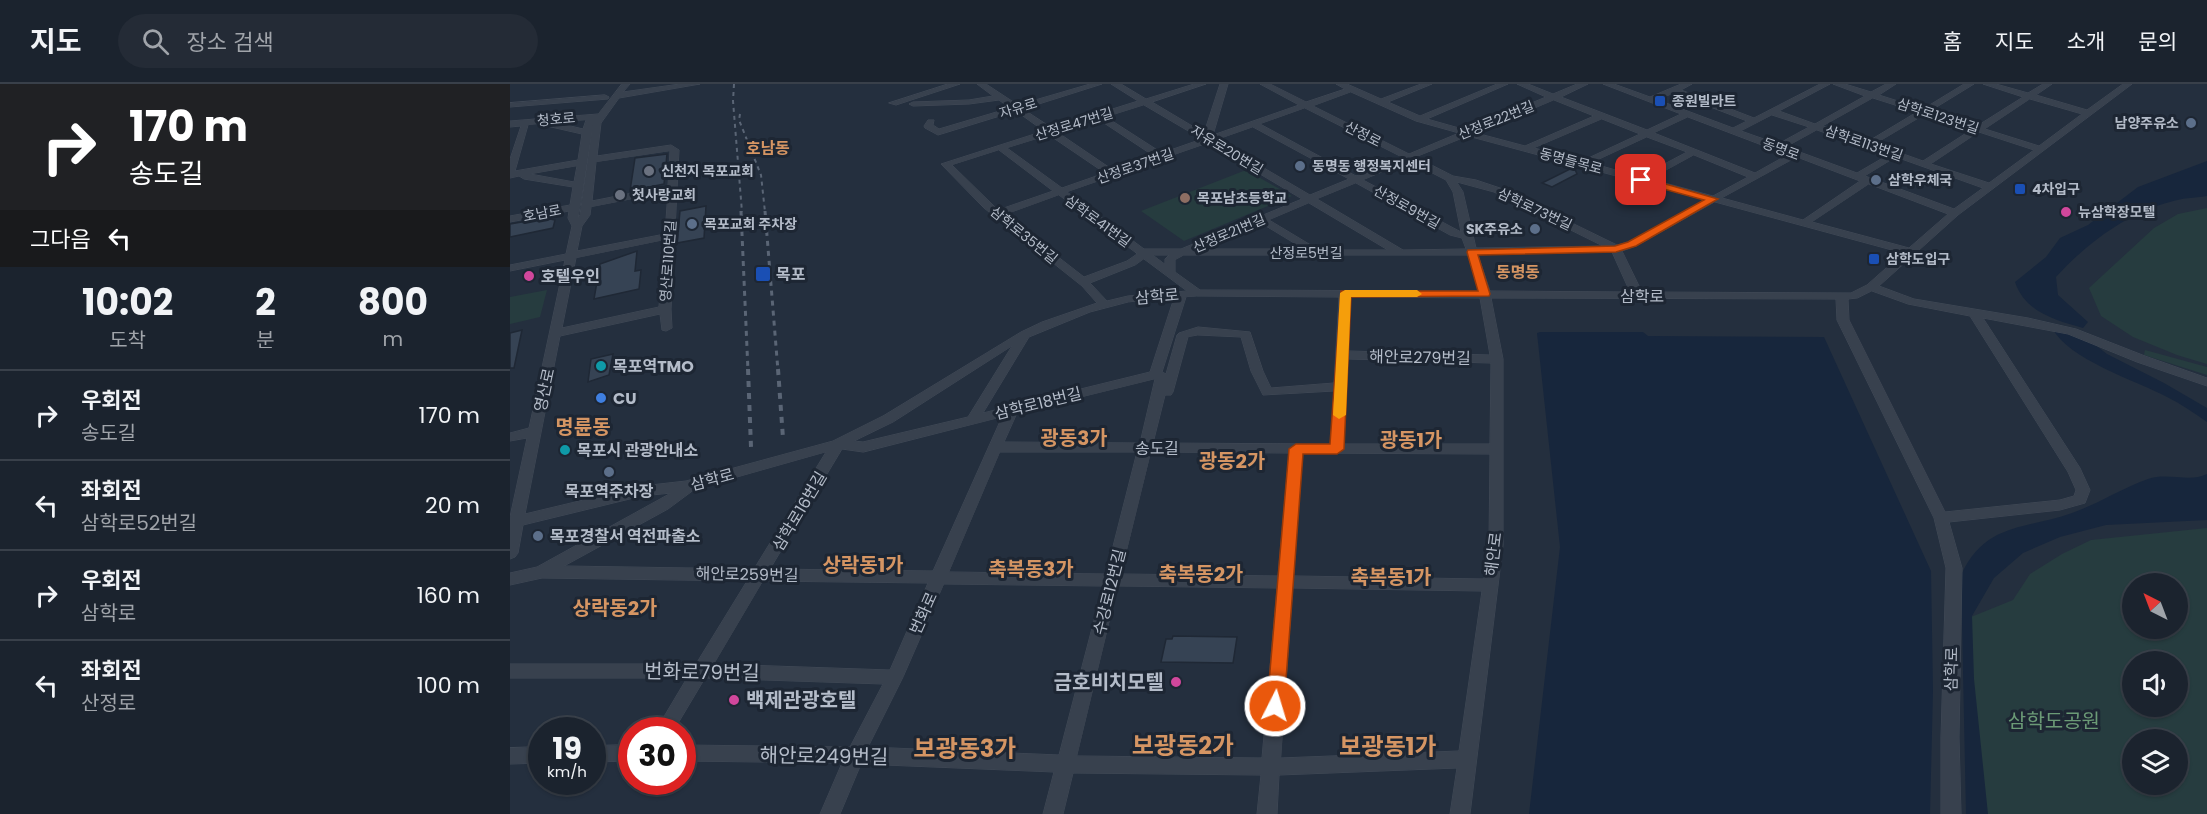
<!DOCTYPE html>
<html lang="ko">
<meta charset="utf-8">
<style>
body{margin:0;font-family:Poppins,"Noto Sans KR",sans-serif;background:#242b36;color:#f1f3f6;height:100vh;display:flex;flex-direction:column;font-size:22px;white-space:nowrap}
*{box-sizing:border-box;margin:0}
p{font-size:20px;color:#a0a4aa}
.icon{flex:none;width:33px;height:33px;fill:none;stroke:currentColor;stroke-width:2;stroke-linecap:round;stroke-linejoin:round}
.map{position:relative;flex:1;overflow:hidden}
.panel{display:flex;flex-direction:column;background:#1b232e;width:510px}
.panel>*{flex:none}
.guide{background:#202124;color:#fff;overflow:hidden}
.needle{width:39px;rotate:318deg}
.controls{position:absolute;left:1612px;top:489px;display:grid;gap:12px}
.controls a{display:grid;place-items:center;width:66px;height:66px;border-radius:50%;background:#1b232e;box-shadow:0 2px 4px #0004,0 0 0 2px #39404a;font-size:30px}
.speed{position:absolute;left:18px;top:633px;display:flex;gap:12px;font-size:30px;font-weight:700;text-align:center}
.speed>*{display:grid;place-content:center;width:78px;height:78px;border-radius:50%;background:#1b232e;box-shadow:0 2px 4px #0004,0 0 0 2px #39404a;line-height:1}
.speed small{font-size:15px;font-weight:400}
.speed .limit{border:9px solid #d22;background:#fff;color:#111}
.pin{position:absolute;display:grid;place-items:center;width:51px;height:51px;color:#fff;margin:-26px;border-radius:12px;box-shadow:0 3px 9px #0006}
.me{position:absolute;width:66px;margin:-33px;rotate:5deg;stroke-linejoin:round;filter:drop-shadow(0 0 4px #0008)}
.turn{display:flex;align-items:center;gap:21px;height:126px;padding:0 30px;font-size:27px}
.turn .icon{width:78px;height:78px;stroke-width:2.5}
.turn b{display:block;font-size:42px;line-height:51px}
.then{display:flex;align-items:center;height:57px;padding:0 30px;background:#0003;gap:12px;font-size:22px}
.eta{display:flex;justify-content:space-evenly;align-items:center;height:102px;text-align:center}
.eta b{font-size:36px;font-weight:700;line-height:42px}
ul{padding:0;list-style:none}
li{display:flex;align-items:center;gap:18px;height:90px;padding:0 30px;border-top:2px solid #39404a}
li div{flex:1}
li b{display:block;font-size:22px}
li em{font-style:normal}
header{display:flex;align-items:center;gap:36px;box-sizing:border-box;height:84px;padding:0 30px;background:#1b232e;border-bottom:2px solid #39404a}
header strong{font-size:28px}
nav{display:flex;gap:33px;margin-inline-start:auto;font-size:21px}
.search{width:420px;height:54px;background:#242b36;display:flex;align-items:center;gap:15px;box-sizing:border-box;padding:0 21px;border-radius:33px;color:#a0a4aa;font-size:22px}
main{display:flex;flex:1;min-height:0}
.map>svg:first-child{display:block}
.green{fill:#263c3f;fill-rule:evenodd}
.water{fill:#17263c}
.building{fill:#364354;stroke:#1f2835;stroke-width:1.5}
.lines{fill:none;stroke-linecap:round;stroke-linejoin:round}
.minor-casing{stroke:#414a57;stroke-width:1}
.minor{fill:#38414e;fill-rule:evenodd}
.rail-far2{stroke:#5a6575;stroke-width:2;stroke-dasharray:4 4;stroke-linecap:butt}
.rail-far1{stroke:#5a6575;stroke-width:3;stroke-dasharray:5 5;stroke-linecap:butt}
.rail{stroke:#5a6575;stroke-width:4;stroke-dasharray:6 6;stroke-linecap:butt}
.route{fill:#ea580c;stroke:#983908;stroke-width:1.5}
.slow{fill:#f59e0b}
.transit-dot{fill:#1a4fb4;stroke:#1d2633;stroke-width:2}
.service-dot{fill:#5c6f8a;stroke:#1d2633;stroke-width:2}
.worship-dot{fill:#6b7280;stroke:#1d2633;stroke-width:2}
.education-dot{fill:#8d6e63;stroke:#1d2633;stroke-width:2}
.hotel-dot{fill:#d1479c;stroke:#1d2633;stroke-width:2}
.culture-dot{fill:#0f9aa8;stroke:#1d2633;stroke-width:2}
.shop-dot{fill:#3f7fe0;stroke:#1d2633;stroke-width:2}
.labels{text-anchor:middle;stroke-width:6;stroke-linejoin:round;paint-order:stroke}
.far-poi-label{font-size:14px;font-weight:bold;fill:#b4bcc9;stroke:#1d2633;text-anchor:start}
.far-street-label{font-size:14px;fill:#b4bcc9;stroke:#1d2633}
.far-quarter-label{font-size:16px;font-weight:bold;fill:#d59563;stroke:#1d2633}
.poi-label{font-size:16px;font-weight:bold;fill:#b4bcc9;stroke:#1d2633;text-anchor:start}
.street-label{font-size:16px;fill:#b4bcc9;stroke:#1d2633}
.quarter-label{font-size:20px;font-weight:bold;fill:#d59563;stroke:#1d2633}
.near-street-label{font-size:20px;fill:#b4bcc9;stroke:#1d2633}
.near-poi-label{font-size:20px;font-weight:bold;fill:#b4bcc9;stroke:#1d2633;text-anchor:end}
.near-park-label{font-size:20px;fill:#6b9a76;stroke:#1d2633}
.near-quarter-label{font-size:24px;font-weight:bold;fill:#d59563;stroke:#1d2633}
</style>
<header>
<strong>지도</strong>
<div class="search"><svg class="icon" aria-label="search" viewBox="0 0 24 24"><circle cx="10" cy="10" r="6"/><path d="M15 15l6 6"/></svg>장소 검색</div>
<nav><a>홈</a><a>지도</a><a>소개</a><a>문의</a></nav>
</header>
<main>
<section class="panel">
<div class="guide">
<div class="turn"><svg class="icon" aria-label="right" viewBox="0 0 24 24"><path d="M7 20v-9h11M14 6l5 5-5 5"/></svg><div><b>170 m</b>송도길</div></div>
<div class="then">그다음<svg class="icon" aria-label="left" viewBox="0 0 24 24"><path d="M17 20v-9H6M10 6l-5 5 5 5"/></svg></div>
</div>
<div class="eta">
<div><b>10:02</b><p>도착</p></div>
<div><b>2</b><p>분</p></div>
<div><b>800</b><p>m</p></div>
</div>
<ul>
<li><svg class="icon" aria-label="right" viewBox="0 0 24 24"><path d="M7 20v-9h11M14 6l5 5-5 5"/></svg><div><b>우회전</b><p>송도길</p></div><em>170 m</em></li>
<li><svg class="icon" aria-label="left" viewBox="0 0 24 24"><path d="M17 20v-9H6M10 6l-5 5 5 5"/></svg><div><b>좌회전</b><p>삼학로52번길</p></div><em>20 m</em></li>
<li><svg class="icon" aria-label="right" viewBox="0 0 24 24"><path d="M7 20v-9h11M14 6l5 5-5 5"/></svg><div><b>우회전</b><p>삼학로</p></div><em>160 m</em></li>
<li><svg class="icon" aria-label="left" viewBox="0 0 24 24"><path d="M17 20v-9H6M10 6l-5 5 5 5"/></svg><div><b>좌회전</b><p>산정로</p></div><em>100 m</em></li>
</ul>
</section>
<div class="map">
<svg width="1697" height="730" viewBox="0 0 1697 730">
<rect width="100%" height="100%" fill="#242f3e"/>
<path class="green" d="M736,86L782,112L674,157L631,127Z
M1697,124V280L1667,271L1623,253L1591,232L1579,204L1644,144L1668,130Z
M37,206L30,233L0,240V213Z
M1635,266L1697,283V291L1634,271Z
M1697,444V730H1468L1461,533L1503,516L1520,490L1552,470L1581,456ZM1623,500H1668V544H1623ZM1623,578H1668V622H1623ZM1623,656H1668V700H1623Z"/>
<path class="water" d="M1697,77V112C1685,114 1671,114 1660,118C1617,129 1576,160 1546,193L1548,211L1578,238L1573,244C1545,236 1515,228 1505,198L1536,173L1550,154L1578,141L1628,103Z
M1542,244L1575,253L1597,270L1654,299L1697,324V338C1684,329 1671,320 1657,313C1625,296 1559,276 1542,244Z
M1030,248H1133L1138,252L1314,253L1421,487L1423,607L1420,730H1019L1050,463L1027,249Z
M1697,390V436L1596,441L1550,453L1513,469L1484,494L1462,532L1464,595L1478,730H1456L1451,491C1476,438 1514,446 1562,429C1588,420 1612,404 1638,395C1658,388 1679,399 1697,390Z"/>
<path class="building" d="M157,70L154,100L120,107L125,74Z
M1064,83L1067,90L1042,103L1032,99Z
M196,122L194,154L167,159L170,127Z
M35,134L45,136L43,144L0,153V140Z
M127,167L125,187L131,186L129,205L84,215L90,180Z
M12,246L4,284H0V249Z
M103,270L99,291L78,298L81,275Z
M663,552L727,553L723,579L651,578L656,555H662Z"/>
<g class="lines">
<g class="minor-casing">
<path id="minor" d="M112,0H120L113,8L170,0H190L109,14L91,39L87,72L161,61L169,66L161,225L162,244L156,247L152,246L150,230L50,252L15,430L132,402L176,397L323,357L373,332L511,248L532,238L587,219L572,202L474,124L431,80L534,47L506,27L428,51L415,44L414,42L418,36H424L423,41L429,45L500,24L489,16L459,20L403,22L399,20L403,18L459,16L483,12L467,0H476L508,21L580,0H592L513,25L542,44L628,17L601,0H611L636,15L684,0H696L642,18L694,49L710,0H718L703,51L789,21L750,0H760L796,18L835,5L826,0H837L871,15L911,0H922L878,18L910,32L987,0H998L917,35L956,46L1036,13L1007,0H1018L1043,10L1067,0H1078L1051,13L1137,46L1171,30L1093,0H1104L1140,13L1171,0H1182L1171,6L1244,34L1310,0H1320L1269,27L1305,40L1355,12L1323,0H1335L1361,8L1376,0H1386L1369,11L1413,25L1454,0H1464L1420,27L1467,42L1513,13L1473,0H1486L1518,9L1533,0H1542L1526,11L1577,26L1613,0H1622L1448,131L1369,202L1404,215L1518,234L1566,245L1635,272L1697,294V302L1627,278L1558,250L1473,234L1570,384L1580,406L1575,419L1550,426L1439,438L1452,484L1449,653L1451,730H1431V653L1436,484L1424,434L1327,236L1326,215L981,214L993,275V461L960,730H940L947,684L769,691L767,730H747L751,691L563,689L553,730H533L544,688L351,680L330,730H310L332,679L172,677V661L340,663L373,600L195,594L164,646H146L177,594H0V580H186L237,497L32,494L0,501V489L27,483L161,409L132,412L13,441L8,469L5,473L0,475V433L17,354L0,357V349L19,344L55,176L0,187V181L56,170L62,142L58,134L59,127L0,138V132L60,121L63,103L14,95L9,92L0,94V75L11,42L0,43V37L88,30ZM841,8L906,37L949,49L899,70L803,22ZM1164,9L1237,37L1223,44L1148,16ZM1363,14L1407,28L1357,58L1313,42ZM1520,15L1572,30L1529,62L1475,45ZM1044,16L1084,32L1015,62L966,49ZM634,21L692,55L652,69L596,33ZM795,24L892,73L846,92L750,40ZM1262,31L1299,43L1268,60L1231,47ZM1414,31L1461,46L1413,77L1365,60ZM1178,33L1265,66L1279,70L1245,89L1144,49ZM588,35L644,72L603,86L547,48ZM1092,35L1130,50L1072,77L1024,64ZM76,36L73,45L44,38ZM36,39L37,42L72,50L68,76L5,87L18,41ZM83,40L70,131L68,134L70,123ZM743,43L839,95L800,111L706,56ZM1307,46L1378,71L1347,89L1276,63ZM1469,48L1524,66L1479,99L1421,80ZM539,51L595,89L552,104L497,64ZM958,52L1195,116L1118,158L1107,161L990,104L966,96L943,92L906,73ZM1137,53L1177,68L1130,93L1081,79ZM698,59L792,115L671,165H634L557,108ZM489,66L543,107L488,126L442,81ZM160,67L158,102L82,117L86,78ZM1184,71L1238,93L1203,112L1140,95ZM1287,73L1350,97L1293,136L1212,114ZM1386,73L1473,104L1444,125L1355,92ZM899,77L936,96L943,108L951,148L853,96ZM67,82L64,98L20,90ZM947,98L984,108L1093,162L966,164L953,108ZM846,99L940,151L952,154L956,165L893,166L807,115ZM1359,100L1438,130L1399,164L1302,138ZM158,108L155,150L67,167L72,142L80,131L81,123ZM549,111L625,168L627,170L617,177L574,193L494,131ZM1205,118L1393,169L1357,201L1341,209L1132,208L1112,167L1126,162ZM799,119L878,166H809L759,136ZM751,139L794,165H689ZM154,156L149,223L52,244L66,174ZM1102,168L1120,208L980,207L968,171ZM643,171H659L655,175V180ZM674,171H958L969,207L690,206L665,188V176ZM634,175L677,207L618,212L597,217L580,199L625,181ZM1362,207L1398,220L1460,232L1558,388L1566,406L1564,412L1550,416L1435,428L1339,236L1338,215L1347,214ZM687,212L829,213L824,299L761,304L753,287L740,248L688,243L669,249L667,251L656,290L652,288L676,213ZM840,213L970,214L980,271L838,267ZM664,214L640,288L473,329L519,253L580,228L618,218ZM688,251L731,253L741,287L753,311L824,307L821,360L643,359L655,311H661L663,308L678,253ZM502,262L458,333L353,358L344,357L383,338ZM838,275L981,279L980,360H834ZM645,295L630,359L494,358L507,329ZM492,333L423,487L260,485L332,365L353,368ZM316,368L244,485L54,482L158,425L185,405ZM490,368H627L596,490L439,488ZM641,368L779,369L768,492L611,490ZM792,369L980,370L979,461L974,495L784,492ZM253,497L418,499L380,586L204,580ZM434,500L593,502L549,671L358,663L393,593ZM608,502L767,504L752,674L567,672ZM783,504L972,507L949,667L771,674Z
M438,0H450L386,21L379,19Z
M95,11L99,13L98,15L0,23V19Z
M122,661V677L82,678V662Z
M32,663V679L0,680V664Z"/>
</g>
<use href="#minor" class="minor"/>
<path class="rail-far2" d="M224,0L223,17L232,128
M230,30L229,36L251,91L255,128"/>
<path class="rail-far1" d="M231,127L238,287
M255,127L268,287"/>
<path class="rail" d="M238,285L241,363
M268,285L273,354"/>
</g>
<path class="route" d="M1131,93L1208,115L1126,162L1106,168L968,171L980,210L979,212L841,213L834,365L827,370H793L774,622L772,628L765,630L759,628L757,622L779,365L786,360H820L831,207H968L957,168L958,166L1105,162L1118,158L1194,116L1128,98V94Z"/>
<path class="slow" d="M835,206H907L912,210L907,213H841L836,331L829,335L823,331L830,209Z"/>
<g class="transit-dot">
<rect x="1144" y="11" width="12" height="12" rx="3"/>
<rect x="1504" y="99" width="12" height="12" rx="3"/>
<rect x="1358" y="169" width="12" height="12" rx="3"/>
<rect x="245" y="182" width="16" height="16" rx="3"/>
</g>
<g class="service-dot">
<circle cx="1681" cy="39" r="6"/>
<circle cx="790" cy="82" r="6"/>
<circle cx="1366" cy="96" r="6"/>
<circle cx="182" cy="140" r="6"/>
<circle cx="1025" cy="145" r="6"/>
<circle cx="99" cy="388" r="6"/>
<circle cx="28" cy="452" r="6"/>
</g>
<g class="worship-dot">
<circle cx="139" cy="87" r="6"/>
<circle cx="110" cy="111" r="6"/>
</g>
<circle class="education-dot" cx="675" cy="114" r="6"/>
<g class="hotel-dot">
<circle cx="1556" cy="128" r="6"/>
<circle cx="19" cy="192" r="6"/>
<circle cx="666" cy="598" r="6"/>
<circle cx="224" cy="616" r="6"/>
</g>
<g class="culture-dot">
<circle cx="91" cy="282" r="6"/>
<circle cx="55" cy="366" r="6"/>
</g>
<circle class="shop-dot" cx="91" cy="314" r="6"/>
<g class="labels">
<g class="far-poi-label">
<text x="1162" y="22">종원빌라트</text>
<text x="1669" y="44" text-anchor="end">남양주유소</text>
<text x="802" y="87">동명동 행정복지센터</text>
<text x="151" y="92">신천지 목포교회</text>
<text x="1378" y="101">삼학우체국</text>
<text x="1522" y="110">4차입구</text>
<text x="122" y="116">첫사랑교회</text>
<text x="687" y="119">목포남초등학교</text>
<text x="1568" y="133">뉴삼학장모텔</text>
<text x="194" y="145">목포교회 주차장</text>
<text x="1013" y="150" text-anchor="end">SK주유소</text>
<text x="1376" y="180">삼학도입구</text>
</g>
<g class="far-street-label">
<text transform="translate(508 24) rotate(-17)" y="5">자유로</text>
<text transform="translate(1428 32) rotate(18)" y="5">삼학로123번길</text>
<text transform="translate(46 35) rotate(-5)" y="5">청호로</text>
<text transform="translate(986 36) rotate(-22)" y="5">산정로22번길</text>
<text transform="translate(564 40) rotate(-17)" y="5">산정로47번길</text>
<text transform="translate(853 50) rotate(27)" y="5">산정로</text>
<text transform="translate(1354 59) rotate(19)" y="5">삼학로113번길</text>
<text transform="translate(1271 65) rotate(20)" y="5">동명로</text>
<text transform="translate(717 66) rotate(31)" y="5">자유로20번길</text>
<text transform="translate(1061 77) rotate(15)" y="5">동명들목로</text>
<text transform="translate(625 82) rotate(-19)" y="5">산정로37번길</text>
<text transform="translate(897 123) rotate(29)" y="5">산정로9번길</text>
<text transform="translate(1025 125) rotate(25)" y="5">삼학로73번길</text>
<text transform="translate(32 129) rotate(-11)" y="5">호남로</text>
<text transform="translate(588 137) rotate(36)" y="5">삼학로41번길</text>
<text transform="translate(719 149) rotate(-23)" y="5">산정로21번길</text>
<text transform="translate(514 151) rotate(39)" y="5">삼학로35번길</text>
<text x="796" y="174">산정로5번길</text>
<text transform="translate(158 177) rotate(-86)" y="5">영산로110번길</text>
</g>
<g class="far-quarter-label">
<text x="258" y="70">호남동</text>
<text x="1008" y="194">동명동</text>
</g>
<g class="poi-label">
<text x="266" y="196">목포</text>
<text x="31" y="198">호텔우인</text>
<text x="103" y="288">목포역TMO</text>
<text x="103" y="320">CU</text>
<text x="67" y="372">목포시 관광안내소</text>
<text x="99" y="413" text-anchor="middle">목포역주차장</text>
<text x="40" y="458">목포경찰서 역전파출소</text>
</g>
<g class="street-label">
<text transform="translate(647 212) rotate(-5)" y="6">삼학로</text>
<text x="1132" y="218">삼학로</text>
<text transform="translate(910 273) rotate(1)" y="6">해안로279번길</text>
<text transform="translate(34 306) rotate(-78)" y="6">영산로</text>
<text transform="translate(528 319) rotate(-14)" y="6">삼학로18번길</text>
<text x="647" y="370">송도길</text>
<text transform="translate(202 395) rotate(-15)" y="6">삼학로</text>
<text transform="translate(289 427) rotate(-59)" y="6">삼학로16번길</text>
<text transform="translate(983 470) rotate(-83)" y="6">해안로</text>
<text transform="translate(237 490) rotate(1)" y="6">해안로259번길</text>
<text transform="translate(599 508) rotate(-76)" y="6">수강로12번길</text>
<text transform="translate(413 529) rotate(-66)" y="6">번화로</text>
<text transform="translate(1441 585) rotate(-89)" y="6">삼학로</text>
</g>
<g class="quarter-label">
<text x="73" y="350">명륜동</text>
<text x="564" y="361">광동3가</text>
<text x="901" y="363">광동1가</text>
<text x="722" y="384">광동2가</text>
<text x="353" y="488">상락동1가</text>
<text x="521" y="492">축복동3가</text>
<text x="691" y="497">축복동2가</text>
<text x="881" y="500">축복동1가</text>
<text x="105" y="531">상락동2가</text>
</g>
<g class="near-street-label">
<text transform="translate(192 588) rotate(1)" y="7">번화로79번길</text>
<text transform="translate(314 672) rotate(1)" y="7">해안로249번길</text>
</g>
<g class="near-poi-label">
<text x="654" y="605">금호비치모텔</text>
<text x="236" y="623" text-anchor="start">백제관광호텔</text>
</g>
<g class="near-park-label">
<text x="1544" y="644">삼학도공원</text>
</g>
<g class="near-quarter-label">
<text x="673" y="670">보광동2가</text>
<text x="878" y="671">보광동1가</text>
<text x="455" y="673">보광동3가</text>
</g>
</g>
</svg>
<div class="controls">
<a><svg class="needle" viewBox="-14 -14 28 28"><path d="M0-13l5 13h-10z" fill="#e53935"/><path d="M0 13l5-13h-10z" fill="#a0a4aa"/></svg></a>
<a><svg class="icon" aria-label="sound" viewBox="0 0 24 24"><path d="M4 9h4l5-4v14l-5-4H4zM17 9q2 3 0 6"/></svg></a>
<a><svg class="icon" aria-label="layers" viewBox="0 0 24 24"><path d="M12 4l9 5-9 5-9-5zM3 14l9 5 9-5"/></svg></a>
</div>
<div class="speed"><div>19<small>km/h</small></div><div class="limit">30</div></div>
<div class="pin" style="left:1131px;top:96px;background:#d93025"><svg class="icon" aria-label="arrive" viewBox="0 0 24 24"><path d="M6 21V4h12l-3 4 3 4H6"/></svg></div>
<svg class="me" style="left:765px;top:622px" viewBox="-20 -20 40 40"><circle r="17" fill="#ea580c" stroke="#fff" stroke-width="3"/><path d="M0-11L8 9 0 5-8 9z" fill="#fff"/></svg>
</div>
</main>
